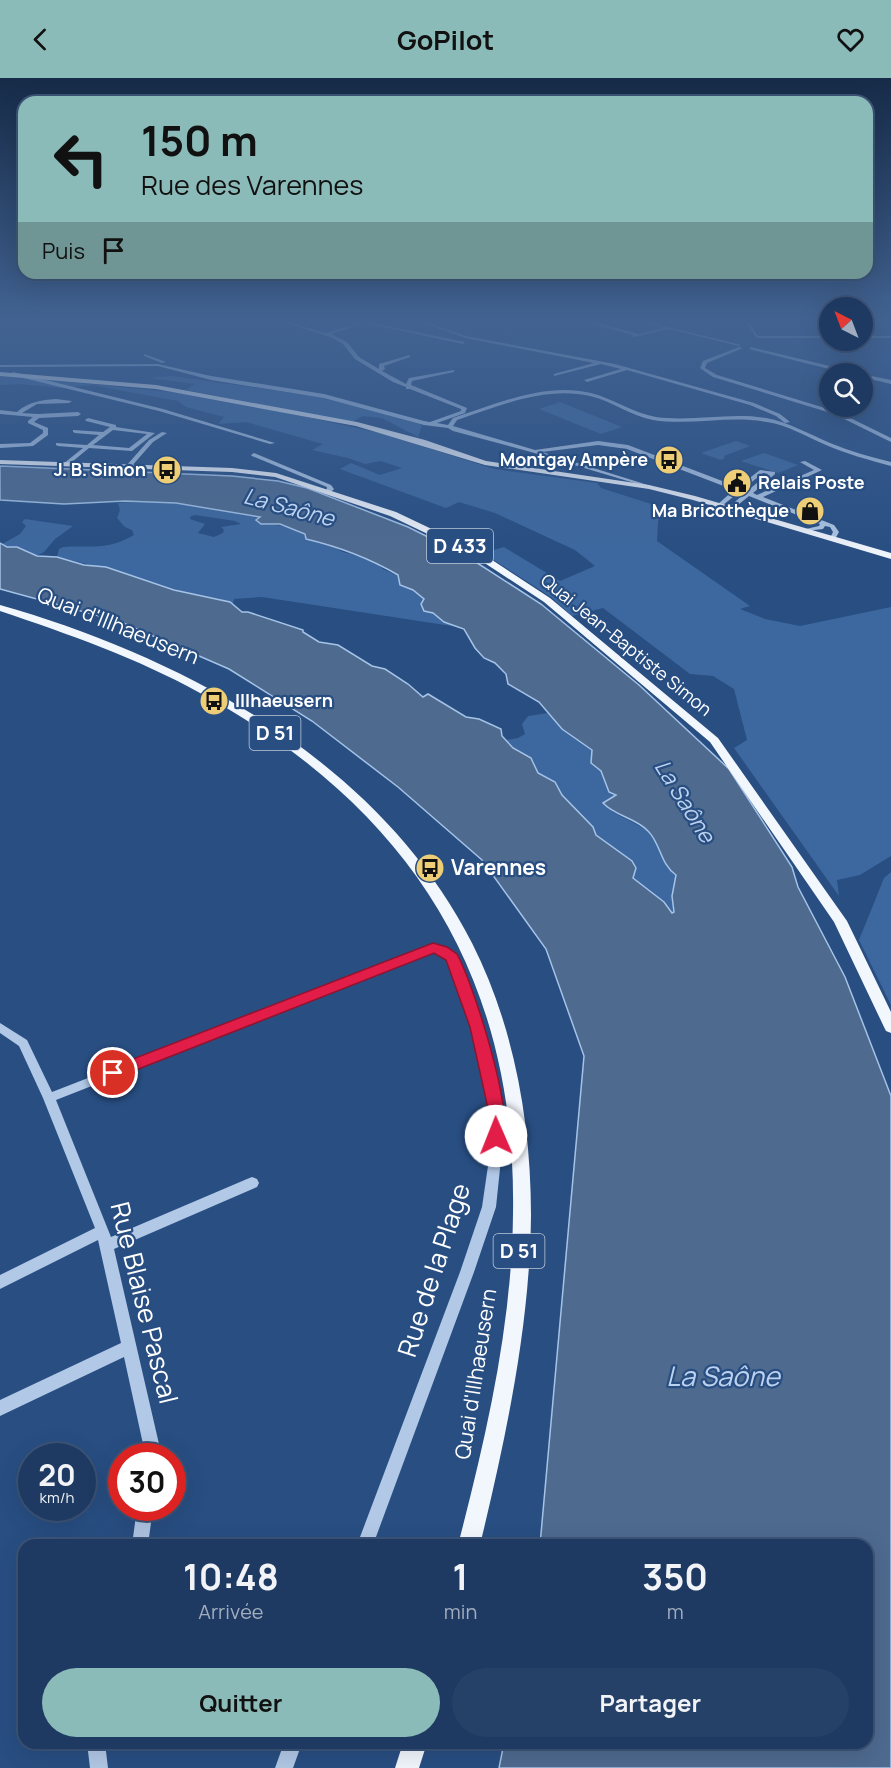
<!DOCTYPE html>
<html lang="fr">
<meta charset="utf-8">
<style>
body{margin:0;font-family:Manrope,sans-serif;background:#264168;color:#f1f3f6;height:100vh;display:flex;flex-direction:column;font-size:22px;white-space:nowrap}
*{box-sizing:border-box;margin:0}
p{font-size:20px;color:#a1adbe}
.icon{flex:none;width:33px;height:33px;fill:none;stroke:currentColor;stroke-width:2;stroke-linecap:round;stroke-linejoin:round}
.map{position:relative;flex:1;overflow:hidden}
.panel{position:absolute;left:18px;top:1461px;width:855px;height:210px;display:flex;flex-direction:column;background:#1e3a62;border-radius:18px;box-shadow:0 6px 24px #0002,0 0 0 2px #3c5477}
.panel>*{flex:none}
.top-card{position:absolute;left:18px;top:18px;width:855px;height:183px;border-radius:18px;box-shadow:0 6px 24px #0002,0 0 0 2px #3c5477;background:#8bbbb9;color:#111;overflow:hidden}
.needle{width:39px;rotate:318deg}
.controls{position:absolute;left:819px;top:219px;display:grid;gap:12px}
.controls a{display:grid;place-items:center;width:54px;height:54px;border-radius:50%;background:#1e3a62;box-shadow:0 6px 24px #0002,0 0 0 2px #3c5477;font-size:30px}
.speed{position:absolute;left:18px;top:1365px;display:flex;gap:12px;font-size:30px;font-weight:700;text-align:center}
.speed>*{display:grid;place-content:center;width:78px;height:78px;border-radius:50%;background:#1e3a62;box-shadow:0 6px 24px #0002,0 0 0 2px #3c5477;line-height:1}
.speed small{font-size:15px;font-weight:400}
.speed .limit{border:9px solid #d22;background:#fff;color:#111}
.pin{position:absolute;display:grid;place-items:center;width:51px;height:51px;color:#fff;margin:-26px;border:3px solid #fff;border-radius:50%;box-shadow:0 2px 6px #0007}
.me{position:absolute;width:66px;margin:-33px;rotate:359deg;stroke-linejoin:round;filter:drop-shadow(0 0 4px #0008)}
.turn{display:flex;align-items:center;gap:21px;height:126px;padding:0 24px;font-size:27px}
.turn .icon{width:78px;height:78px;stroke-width:2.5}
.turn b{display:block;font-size:42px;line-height:51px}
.then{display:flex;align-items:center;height:57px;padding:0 24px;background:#0003;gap:12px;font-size:22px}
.eta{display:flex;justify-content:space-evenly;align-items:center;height:102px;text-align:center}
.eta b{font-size:36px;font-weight:700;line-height:42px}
.button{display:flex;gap:12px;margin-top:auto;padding:12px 24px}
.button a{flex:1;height:69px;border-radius:36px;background:#8bbbb9;color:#111;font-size:24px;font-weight:700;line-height:69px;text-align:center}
.button a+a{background:#264168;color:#f1f3f6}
header{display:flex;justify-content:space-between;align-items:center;height:78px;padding:0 24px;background:#8bbbb9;color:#111;font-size:27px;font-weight:700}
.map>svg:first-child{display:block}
.green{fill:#3d689f;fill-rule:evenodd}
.water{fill:#4e6a8f;stroke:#a5c3e7;stroke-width:1.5}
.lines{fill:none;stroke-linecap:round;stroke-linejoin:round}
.minor{fill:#b1c8e6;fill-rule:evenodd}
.major{fill:#f2f6fd;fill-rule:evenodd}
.route{fill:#e11d48;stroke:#92132f;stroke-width:1.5}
.labels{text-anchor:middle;stroke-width:4.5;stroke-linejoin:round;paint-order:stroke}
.far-poi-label{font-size:18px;font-weight:bold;fill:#fff;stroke:#284e82;text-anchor:end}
.far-street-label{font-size:18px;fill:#fff;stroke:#284e82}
.shield{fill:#284e82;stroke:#becada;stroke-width:1.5}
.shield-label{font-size:20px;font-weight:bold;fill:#fff}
.street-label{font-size:21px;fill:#fff;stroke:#284e82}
.poi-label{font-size:21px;font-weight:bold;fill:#fff;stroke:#284e82;text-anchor:start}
.water-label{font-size:22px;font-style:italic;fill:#bcd2ee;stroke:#284e82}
.near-street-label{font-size:26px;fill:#fff;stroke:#284e82}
.near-water-label{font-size:27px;font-style:italic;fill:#bcd2ee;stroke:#284e82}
</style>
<header><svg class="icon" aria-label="back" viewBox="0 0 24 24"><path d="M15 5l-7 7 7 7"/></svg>GoPilot<svg class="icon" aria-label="heart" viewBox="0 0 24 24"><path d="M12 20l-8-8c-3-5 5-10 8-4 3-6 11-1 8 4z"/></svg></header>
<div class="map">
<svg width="891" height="1690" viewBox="0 0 891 1690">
<rect width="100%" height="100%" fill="#284e82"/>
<path class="green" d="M0,297L180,315L293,336L384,356L494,391L597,405L601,410L667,431L658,443L657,463L750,528L740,531L765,541L800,548L891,529V778L860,797L837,802L839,818L734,670L747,662L734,611L713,598L690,596L603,530L572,538L551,519L483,475L504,469L560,503L595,488L575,472L495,435L459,424L446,430L340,391L351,385L380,397L402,390L381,383L365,386L348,380L312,372L323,366L246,344L218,346L224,339L186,329L178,323L92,307L61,310L20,306L0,307Z
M172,298L330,320L422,347L418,359L382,340L363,338L351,344L186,312L195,306L149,300Z
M560,324L622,349L601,356L539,331Z
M736,363L750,368L724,378L725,380L721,382L701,375Z
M764,375L798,387L778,395L741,383Z
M139,423L176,425L260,439L256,441L264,447C277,446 301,450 309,462L322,463L343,474L372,481L383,491L398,498L402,508L413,512L424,521L422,526L424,533L433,535L444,544L458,549L262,519L234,521L233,526C215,517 193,518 174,511C135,498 97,488 57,479L59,471L63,469C91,467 107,473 134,457L132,452L125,449L117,440L120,432L118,425ZM196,437L235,443L241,446L221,449L224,452L223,455L214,459L198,455L205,446L190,441L191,438Z
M25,441L73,448L55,461L44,474L37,478L17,469H7L2,466L20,456L26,448L22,444Z
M548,635L562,651L592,672L596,690L601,693L606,708L616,717L605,723L613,734L647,752L676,797L672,818L674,834L672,836L664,824L633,800L626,779L596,757L593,749L562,717L555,704L538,695L533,682L519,675L506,662L518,660L525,656L522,646L528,638Z
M891,794V927L859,862L884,800Z"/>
<path class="water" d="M0,388L232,398L278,403L307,410L408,449L468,479L541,526L639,607L729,691L792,789L798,809L845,899L891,1018V1690H499L504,1665H867V1467H540L584,978L546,871L482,782L398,709L312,643L229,591L121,544L0,511V465L7,469H17L37,478L57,479L84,487L106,489L174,512L230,524L242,534H248L303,552V554L319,564L338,567L372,588L385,591L408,606L423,619L428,616L466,639L479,641L501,651L502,658L513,670L531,680L538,695L555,704L562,717L593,749L596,757L632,783L636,790L633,800L664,824L672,835L674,834L672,818L676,797C660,786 661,766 648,753C636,740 615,738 603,725L616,717L609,714L601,693L591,685L592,672L562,651L539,624L508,606L506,596L495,585L484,580L475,570L464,551L444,544L433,535L424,533L421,526L424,521L413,512L400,507L398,497C369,480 340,469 306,461L305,456L280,446H261L256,442L260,439L176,425L125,423L64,426L0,422Z"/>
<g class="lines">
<path class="minor" d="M276,242H282L326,255L364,243L465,264L463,266L364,245L331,256L347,264L359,279L379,291V286L410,277V279L384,288L385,291L382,293L406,306L409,300L454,292V294L412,303L411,307L467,330L465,335L437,345L448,347L453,340C496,326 545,304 591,315C614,321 633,335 656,339C692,344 729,334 766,340C788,344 809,356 830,365C850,373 870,379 891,384V388C869,382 847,376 826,367C807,359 788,347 767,344C729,337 691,348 653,342C631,338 612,323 590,318C545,308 499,328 457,342L453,348L535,372L598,363L628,367L738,409L760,392L775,394V396L753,415L757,417L814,392L800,384L805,383L822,392L763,419L834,447L839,454L835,461L833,462L830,460L833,454L830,449L825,448L823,451L806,453V451L819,448L820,446L749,418L733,431H729V429L744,416L739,414L722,428H718V426L734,412L627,371L598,367L542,374L651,408V410L531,374L453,353L448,350L424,347L324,320L211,302L158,288L0,289V287L158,286L211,298L324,316L424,343L430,344L461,333V331L410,311H406V309L393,304L355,281L343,266L330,259ZM763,395L768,396L747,413L743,411Z
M415,242H420L466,258L615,286L754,325L780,336L790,344L785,345L776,338L750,327L627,292L587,304L584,302L621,291L601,286L554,298V296L594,285L465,260Z
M584,242H589L639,256L663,250L635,242H641L741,267L739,268L669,251L634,259L632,258L633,257L582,244Z
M743,242H747L758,258H830V260H757Z
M862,258H891V260H862Z
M739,269L743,270L707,285L705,290L717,297L838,334L891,360V364L834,336L713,299L700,290L703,283Z
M751,269L859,295V296H849L749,271Z
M144,276L166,284L162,285L144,278Z
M13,294L163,331L275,365L270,366L159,333L11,297Z
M862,296L891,302V306L862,299Z
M56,321L72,323L69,325L37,326L22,335L38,336L78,334L81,336L78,338L39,340L34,344L48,350V357L33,368L0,370V366L30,365L43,355V352L28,345V343L33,339L0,336V332L17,334C28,324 41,322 56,321Z
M88,340L116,347V349L155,355L132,373L89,370L67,388H63V386L83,370L58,368L56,367V365L87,367L99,357L75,355L73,354V352L103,354L110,349L86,343L85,342ZM113,352L147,356L129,370L93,367Z
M162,354L167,355L153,364L130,390H126V388L149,362Z
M254,375L331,407L334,411L330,415H326L327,409L252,378L251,377Z
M433,866L446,870L456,877L483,949L503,1035L501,1081L496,1129L474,1194L373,1467H357L460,1194L482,1129L489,1081L491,1035L471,949L447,882L433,874L56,1022L111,1159L247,1101L252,1099L257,1101L259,1105L257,1109L114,1171L159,1366L158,1378H142L143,1366L124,1279L0,1338V1322L121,1265L98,1162L0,1211V1197L95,1150L43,1020L19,968L0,955V945L27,962L52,1014Z
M137,1430H153L148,1467H132Z
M87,1665H105L108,1690H90Z
M284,1665H302L293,1690H275Z"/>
<path class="major" d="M0,294L156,307L357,344L425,362L486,383L649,407L695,418L891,475V481L693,422L649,411L485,387L356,348L156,311L0,298Z
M0,382L232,390L276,395L396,434L480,474L550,520L718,660L847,843L891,934V955L886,953L884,949L834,844L710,664L544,524L474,478L390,438L275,399L232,394L0,386Z
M0,527C187,580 381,686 472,865C514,948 531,1044 531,1137C530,1248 506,1359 480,1467H458C486,1359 512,1248 513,1136C517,896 408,728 200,615C137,580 68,556 0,533Z
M403,1665H427L419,1690H395Z"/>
</g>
<linearGradient id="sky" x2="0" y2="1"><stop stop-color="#162b48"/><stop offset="0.51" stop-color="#426392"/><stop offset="1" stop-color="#426392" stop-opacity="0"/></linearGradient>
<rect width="891" height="478" fill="url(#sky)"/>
<path class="route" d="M433,865L447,869L457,876C473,905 515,1035 502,1063L496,1065L490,1063L488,1058L489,1035L470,949L446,882L434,875L118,999L113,1001L107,999L105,995L107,991Z"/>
<defs>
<g id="bus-disc" transform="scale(1.5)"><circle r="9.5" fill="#eecd77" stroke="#284e82"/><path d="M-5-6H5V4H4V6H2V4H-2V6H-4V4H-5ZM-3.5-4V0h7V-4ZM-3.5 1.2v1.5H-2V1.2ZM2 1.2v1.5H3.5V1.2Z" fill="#111"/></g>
<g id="civic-disc" transform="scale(1.5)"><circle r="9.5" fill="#eecd77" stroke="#284e82"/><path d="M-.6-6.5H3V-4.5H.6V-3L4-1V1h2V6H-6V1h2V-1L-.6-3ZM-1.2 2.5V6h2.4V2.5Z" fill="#111"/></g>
<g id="shop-disc" transform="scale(1.5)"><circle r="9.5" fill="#eecd77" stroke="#284e82"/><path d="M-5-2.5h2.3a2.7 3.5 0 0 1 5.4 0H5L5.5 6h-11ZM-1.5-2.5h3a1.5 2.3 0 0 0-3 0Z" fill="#111"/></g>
</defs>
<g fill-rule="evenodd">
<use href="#bus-disc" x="669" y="382"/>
<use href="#bus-disc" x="167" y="392"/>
<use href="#civic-disc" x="737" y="405"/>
<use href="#shop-disc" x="810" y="433"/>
<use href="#bus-disc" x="214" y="623"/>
<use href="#bus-disc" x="430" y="790"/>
</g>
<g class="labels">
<g class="far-poi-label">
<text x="648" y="388">Montgay Ampère</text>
<text x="146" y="398">J. B. Simon</text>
<text x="758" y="411" text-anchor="start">Relais Poste</text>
<text x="789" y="439">Ma Bricothèque</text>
<text x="235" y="629" text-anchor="start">Illhaeusern</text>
</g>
<g class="far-street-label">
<text transform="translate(626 567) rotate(39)" y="6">Quai Jean-Baptiste Simon</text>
</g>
<g class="shield">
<rect x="427" y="451" width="66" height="34" rx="4.5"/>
<rect x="249.5" y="638" width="51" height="34" rx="4.5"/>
<rect x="493.5" y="1156" width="51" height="34" rx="4.5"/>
</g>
<g class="shield-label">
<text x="460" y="475">D 433</text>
<text x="275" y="662">D 51</text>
<text x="519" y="1180">D 51</text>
</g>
<g class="street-label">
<text transform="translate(118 548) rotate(22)" y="7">Quai d'Illhaeusern</text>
<text transform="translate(476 1296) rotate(-81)" y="7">Quai d'Illhaeusern</text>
</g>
<g class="poi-label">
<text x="451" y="797">Varennes</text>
</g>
<g class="water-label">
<text transform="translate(289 429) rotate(15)" y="8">La Saône</text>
<text transform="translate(685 723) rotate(58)" y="8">La Saône</text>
</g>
<g class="near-street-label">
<text transform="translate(434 1192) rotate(-72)" y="9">Rue de la Plage</text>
<text transform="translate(144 1225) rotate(76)" y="9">Rue Blaise Pascal</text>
</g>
<g class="near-water-label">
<text x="723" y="1308">La Saône</text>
</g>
</g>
</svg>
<div class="controls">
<a><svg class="needle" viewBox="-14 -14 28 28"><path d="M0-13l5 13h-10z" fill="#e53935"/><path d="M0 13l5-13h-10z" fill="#a1adbe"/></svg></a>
<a><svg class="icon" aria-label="search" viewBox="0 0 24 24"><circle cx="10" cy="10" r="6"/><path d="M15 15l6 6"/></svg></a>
</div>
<div class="speed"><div>20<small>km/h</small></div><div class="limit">30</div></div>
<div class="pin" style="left:113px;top:995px;background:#d93025"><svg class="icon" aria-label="arrive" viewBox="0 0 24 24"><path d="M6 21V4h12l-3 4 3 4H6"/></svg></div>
<svg class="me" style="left:496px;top:1058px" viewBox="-20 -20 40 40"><circle r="19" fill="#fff"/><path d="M0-13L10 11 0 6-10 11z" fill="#e11d48"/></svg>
<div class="top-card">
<div class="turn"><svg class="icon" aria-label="left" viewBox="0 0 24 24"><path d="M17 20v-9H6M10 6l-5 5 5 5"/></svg><div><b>150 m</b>Rue des Varennes</div></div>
<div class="then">Puis<svg class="icon" aria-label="arrive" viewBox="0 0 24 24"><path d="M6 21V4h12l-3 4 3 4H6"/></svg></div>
</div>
<section class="panel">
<div class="eta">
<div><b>10:48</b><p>Arrivée</p></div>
<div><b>1</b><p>min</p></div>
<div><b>350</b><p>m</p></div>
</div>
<div class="button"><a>Quitter</a><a>Partager</a></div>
</section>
</div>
